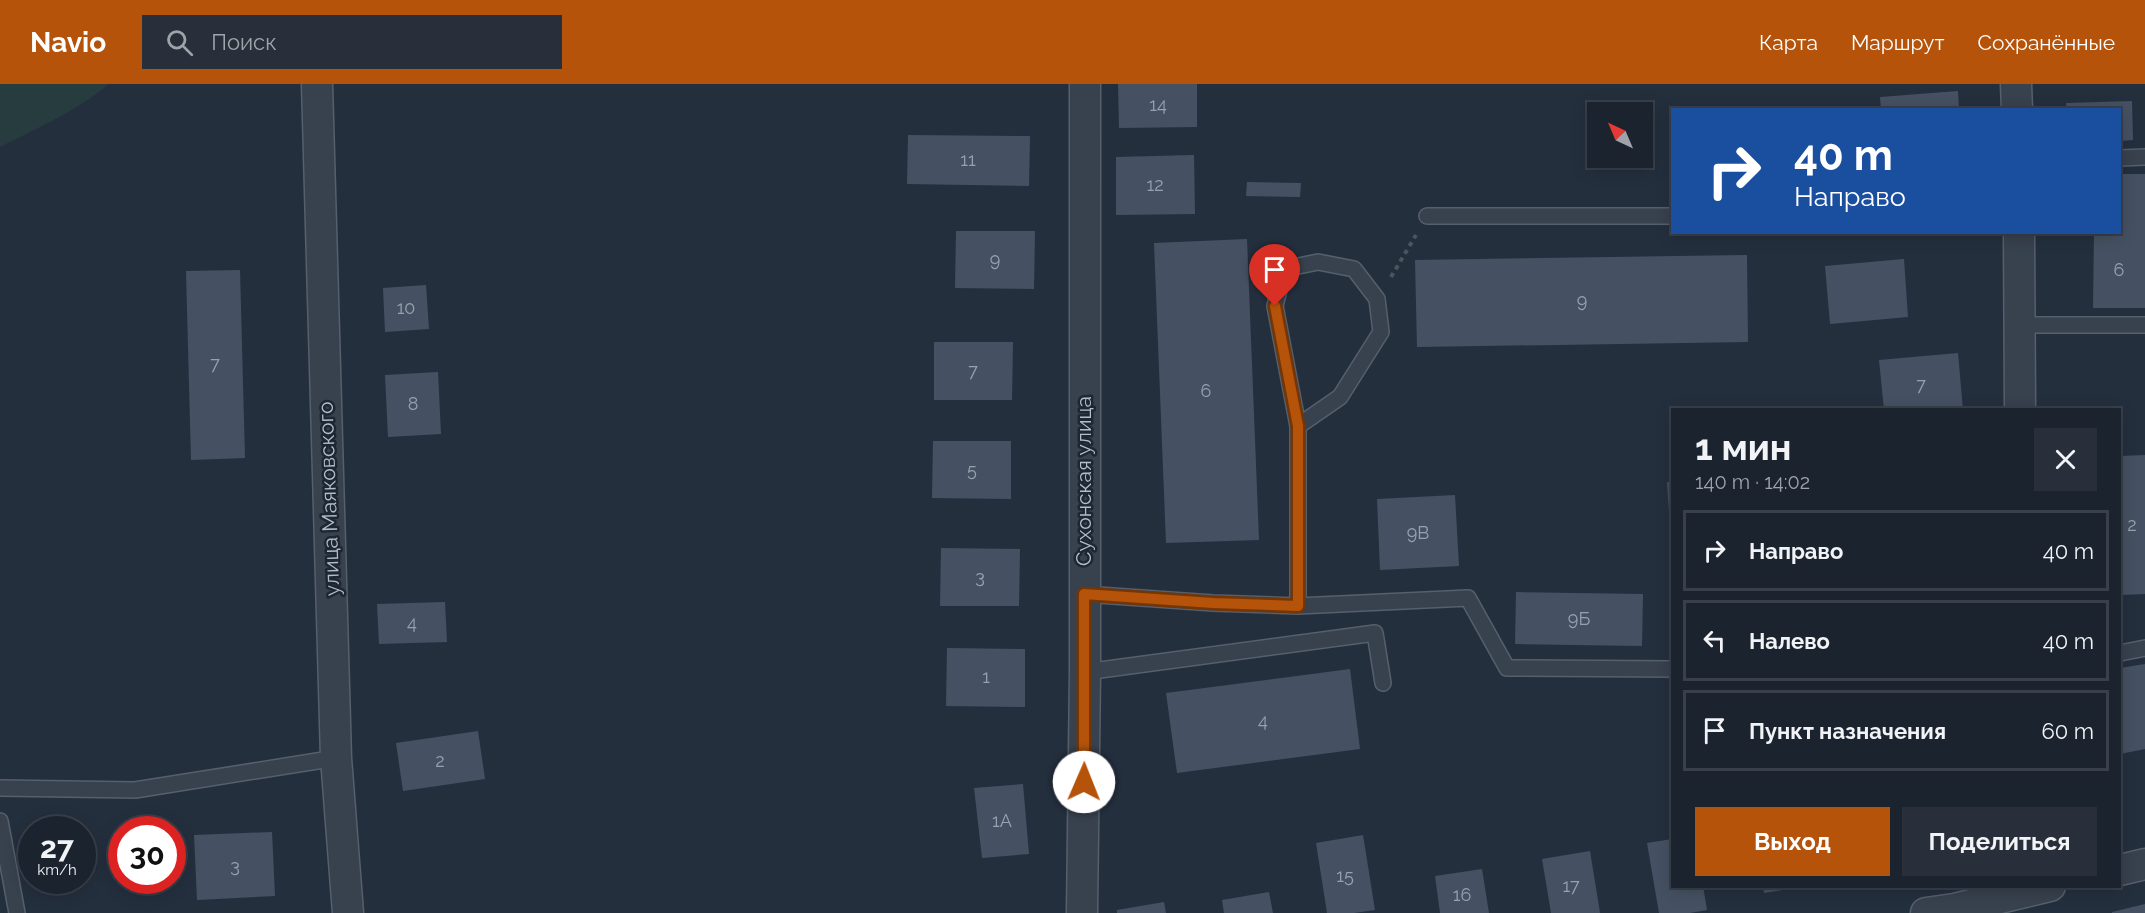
<!DOCTYPE html>
<html lang="ru">
<meta charset="utf-8">
<style>
body{margin:0;font-family:Raleway,sans-serif;background:#282f3a;color:#f1f3f6;height:100vh;display:flex;flex-direction:column;font-size:22px;white-space:nowrap}
*{box-sizing:border-box;margin:0}
p{font-size:20px;color:#a0a4aa}
.icon{flex:none;width:33px;height:33px;fill:none;stroke:currentColor;stroke-width:2;stroke-linecap:round;stroke-linejoin:round}
.map{position:relative;flex:1;overflow:hidden}
.panel{position:absolute;left:1671px;top:324px;width:450px;height:480px;display:flex;flex-direction:column;background:#1b232e;border-radius:0px;box-shadow:0 3px 15px #0003,0 0 0 2px #39404a}
.panel>*{flex:none}
.banner{position:absolute;left:1671px;top:24px;width:450px;height:126px;border-radius:0px;box-shadow:0 3px 15px #0003,0 0 0 2px #39404a;background:#1a4fa0;color:#fff;overflow:hidden}
.needle{width:39px;rotate:316deg}
.tools{position:absolute;left:1587px;top:18px;display:grid;gap:12px}
.tools a{display:grid;place-items:center;width:66px;height:66px;border-radius:0px;background:#1b232e;box-shadow:0 3px 15px #0003,0 0 0 2px #39404a;font-size:30px}
.speed{position:absolute;left:18px;top:732px;display:flex;gap:12px;font-size:30px;font-weight:700;text-align:center}
.speed>*{display:grid;place-content:center;width:78px;height:78px;border-radius:50%;background:#1b232e;box-shadow:0 3px 15px #0003,0 0 0 2px #39404a;line-height:1}
.speed small{font-size:15px;font-weight:400}
.speed .limit{border:9px solid #d22;background:#fff;color:#111}
.pin{position:absolute;display:grid;place-items:center;width:51px;height:51px;color:#fff;margin:-62px -26px;border-radius:50% 50% 50% 0;rotate:-45deg;box-shadow:0 0 6px #0007}
.pin .icon{rotate:45deg}
.me{position:absolute;width:66px;margin:-33px;rotate:1deg;stroke-linejoin:round;filter:drop-shadow(0 0 4px #0008)}
.turn{display:flex;align-items:center;gap:21px;height:126px;padding:0 24px;font-size:27px}
.turn .icon{width:78px;height:78px;stroke-width:2.5}
.turn b{display:block;font-size:42px;line-height:51px}
.round{display:grid;place-items:center;flex:none;width:63px;height:63px;border-radius:0px;background:#282f3a}
.overview{display:flex;align-items:center;justify-content:space-between;height:102px;padding:0 24px}
h1{font-size:36px;font-weight:700;line-height:45px}
.primary-button{display:flex;gap:12px;margin-top:auto;padding:12px 24px}
.primary-button a{flex:1;height:69px;border-radius:0px;background:#b45309;color:#fff;font-size:24px;font-weight:700;line-height:69px;text-align:center}
.primary-button a+a{background:#282f3a;color:#f1f3f6}
ul{padding:0;list-style:none}
li{display:flex;align-items:center;gap:18px;height:81px;margin:0 12px 9px;padding:0 12px;border:3px solid #39404a;border-radius:0px}
li div{flex:1}
li b{display:block;font-size:22px}
li em{font-style:normal}
header{display:flex;align-items:center;gap:36px;box-sizing:border-box;height:84px;padding:0 30px;background:#b45309;color:#fff}
header strong{font-size:28px}
nav{display:flex;gap:33px;margin-inline-start:auto;font-size:21px}
.search{width:420px;height:54px;background:#282f3a;display:flex;align-items:center;gap:15px;box-sizing:border-box;padding:0 21px;border-radius:0px;color:#a0a4aa;font-size:22px}
.map>svg:first-child{display:block}
.green{fill:#263c3f}
.building{fill:#455162}
.lines{fill:none;stroke-linecap:round;stroke-linejoin:round}
.service-casing{stroke:#565f6c;stroke-width:18}
.minor-casing{stroke:#565f6c;stroke-width:33}
.path{stroke:#44595c;stroke-width:4;stroke-dasharray:4.5 4.5;stroke-linecap:butt}
.service{stroke:#38414e;stroke-width:15}
.minor{stroke:#38414e;stroke-width:30}
.route-casing{stroke:#753606;stroke-width:15}
.route{stroke:#b45309;stroke-width:10}
.labels{text-anchor:middle;stroke-width:5;stroke-linejoin:round;paint-order:stroke}
.number-label{font-size:18px;fill:#98a1af}
.street-label{font-size:21px;fill:#b4bcc9;stroke:#1d2633}
</style>
<header>
<strong>Navio</strong>
<div class="search"><svg class="icon" aria-label="search" viewBox="0 0 24 24"><circle cx="10" cy="10" r="6"/><path d="M15 15l6 6"/></svg>Поиск</div>
<nav><a>Карта</a><a>Маршрут</a><a>Сохранённые</a></nav>
</header>
<div class="map">
<svg width="2145" height="829" viewBox="0 0 2145 829">
<rect width="100%" height="100%" fill="#242f3e"/>
<path class="green" d="M0,0H109C77,27 37,44 0,63Z"/>
<path class="building" d="M1118,0H1197V43L1119,44Z
M1958,7L1959,26H1881L1880,13Z
M2132,17L2133,56L2120,57V26H2067L2066,19Z
M908,51L1030,52L1029,102L907,100Z
M1194,71L1195,130L1116,131V73Z
M2120,90H2145V224H2093L2094,148H2120Z
M1247,98L1301,99L1300,113L1246,112Z
M956,147H1035L1034,205L955,204Z
M1247,155L1259,456L1166,459L1154,159Z
M1747,171L1748,258L1417,263L1415,176Z
M1904,175L1908,233L1830,240L1825,182Z
M240,186L245,374L191,376L186,187Z
M426,201L429,245L385,248L383,204Z
M934,258H1013L1012,316H934Z
M1958,269L1963,326H1884L1879,276Z
M438,288L441,350L388,353L385,291Z
M933,357H1011V415L932,414Z
M2145,371V510L2120,511V372Z
M1667,398H1672V459L1671,460Z
M1455,411L1459,482L1380,486L1377,415Z
M941,464L1020,465L1019,522H940Z
M1516,508L1643,510L1642,562L1515,560Z
M445,518L447,558L379,560L377,520Z
M947,564L1025,565V623L946,622Z
M2145,580V665L2120,670V584Z
M1350,585L1360,665L1177,689L1166,609Z
M478,647L485,695L403,707L396,659Z
M1023,700L1029,770L982,774L974,704Z
M272,748L275,812L197,816L194,751Z
M1363,751L1375,826L1354,829H1327L1316,759Z
M1672,755V802H1703L1707,826L1690,829H1659L1647,759Z
M1590,767L1600,829H1551L1542,775Z
M1482,785L1489,829H1440L1435,792Z
M1763,802H1796V804L1764,809Z
M1269,808L1273,829H1224L1222,816Z
M1164,818L1166,829H1117V826Z
M2145,820V829H2112V828Z"/>
<g class="lines">
<g class="service-casing">
<path id="service" d="M2120,74L2145,73
M1427,132H1672
M2019,241H2145
M1084,510L1213,519L1298,522V342L1340,313L1381,248L1377,215L1354,185L1318,178L1284,185L1275,222L1298,342
M1298,522L1468,514L1507,584L1672,585
M2120,569L2145,564
M1085,588L1375,549L1383,599
M0,704L135,706L336,674
M0,737L17,829"/>
</g>
<g class="minor-casing">
<path id="minor" d="M317,0L336,674L348,829
M2016,0L2017,26
M2019,148L2020,326
M2120,786L2145,780
M1082,829L1085,588V0
M1926,829L1954,825L2050,802"/>
</g>
<path class="path" d="M1391,193L1416,151"/>
<use href="#service" class="service"/>
<use href="#minor" class="minor"/>
</g>
<g class="lines">
<g class="route-casing">
<path id="route" d="M1084,698V510L1213,519L1298,522V342L1275,222"/>
</g>
<use href="#route" class="route"/>
</g>
<g class="labels">
<g class="number-label">
<text x="1158" y="27">14</text>
<text x="968" y="82">11</text>
<text x="1155" y="107">12</text>
<text x="995" y="182">9</text>
<text x="2119" y="192">6</text>
<text x="1582" y="223">9</text>
<text x="406" y="230">10</text>
<text x="215" y="286">7</text>
<text x="973" y="293">7</text>
<text x="1921" y="307">7</text>
<text x="1206" y="313">6</text>
<text x="413" y="326">8</text>
<text x="972" y="392">5</text>
<text x="2132" y="447">2</text>
<text x="1418" y="455">9В</text>
<text x="980" y="499">3</text>
<text x="1579" y="541">9Б</text>
<text x="412" y="545">4</text>
<text x="986" y="599">1</text>
<text x="1263" y="643">4</text>
<text x="440" y="683">2</text>
<text x="1002" y="743">1А</text>
<text x="235" y="788">3</text>
<text x="1345" y="798">15</text>
<text x="1571" y="808">17</text>
<text x="1462" y="817">16</text>
</g>
<g class="street-label">
<text transform="translate(1084 397) rotate(-90)" y="7">Сухонская улица</text>
<text transform="translate(329 415) rotate(-92)" y="7">улица Маяковского</text>
</g>
</g>
</svg>
<div class="tools">
<a><svg class="needle" viewBox="-14 -14 28 28"><path d="M0-13l5 13h-10z" fill="#e53935"/><path d="M0 13l5-13h-10z" fill="#a0a4aa"/></svg></a>
</div>
<div class="speed"><div>27<small>km/h</small></div><div class="limit">30</div></div>
<div class="pin" style="left:1275px;top:222px;background:#d93025"><svg class="icon" aria-label="arrive" viewBox="0 0 24 24"><path d="M6 21V4h12l-3 4 3 4H6"/></svg></div>
<svg class="me" style="left:1084px;top:698px" viewBox="-20 -20 40 40"><circle r="19" fill="#fff"/><path d="M0-13L10 11 0 6-10 11z" fill="#b45309"/></svg>
<div class="banner">
<div class="turn"><svg class="icon" aria-label="right" viewBox="0 0 24 24"><path d="M7 20v-9h11M14 6l5 5-5 5"/></svg><div><b>40 m</b>Направо</div></div>
</div>
<section class="panel">
<div class="overview"><div><h1>1 мин</h1><p>140 m · 14:02</p></div><a class="round"><svg class="icon" aria-label="close" viewBox="0 0 24 24"><path d="M6 6l12 12M18 6L6 18"/></svg></a></div>
<ul>
<li><svg class="icon" aria-label="right" viewBox="0 0 24 24"><path d="M7 20v-9h11M14 6l5 5-5 5"/></svg><div><b>Направо</b></div><em>40 m</em></li>
<li><svg class="icon" aria-label="left" viewBox="0 0 24 24"><path d="M17 20v-9H6M10 6l-5 5 5 5"/></svg><div><b>Налево</b></div><em>40 m</em></li>
<li><svg class="icon" aria-label="arrive" viewBox="0 0 24 24"><path d="M6 21V4h12l-3 4 3 4H6"/></svg><div><b>Пункт назначения</b></div><em>60 m</em></li>
</ul>
<div class="primary-button"><a>Выход</a><a>Поделиться</a></div>
</section>
</div>
